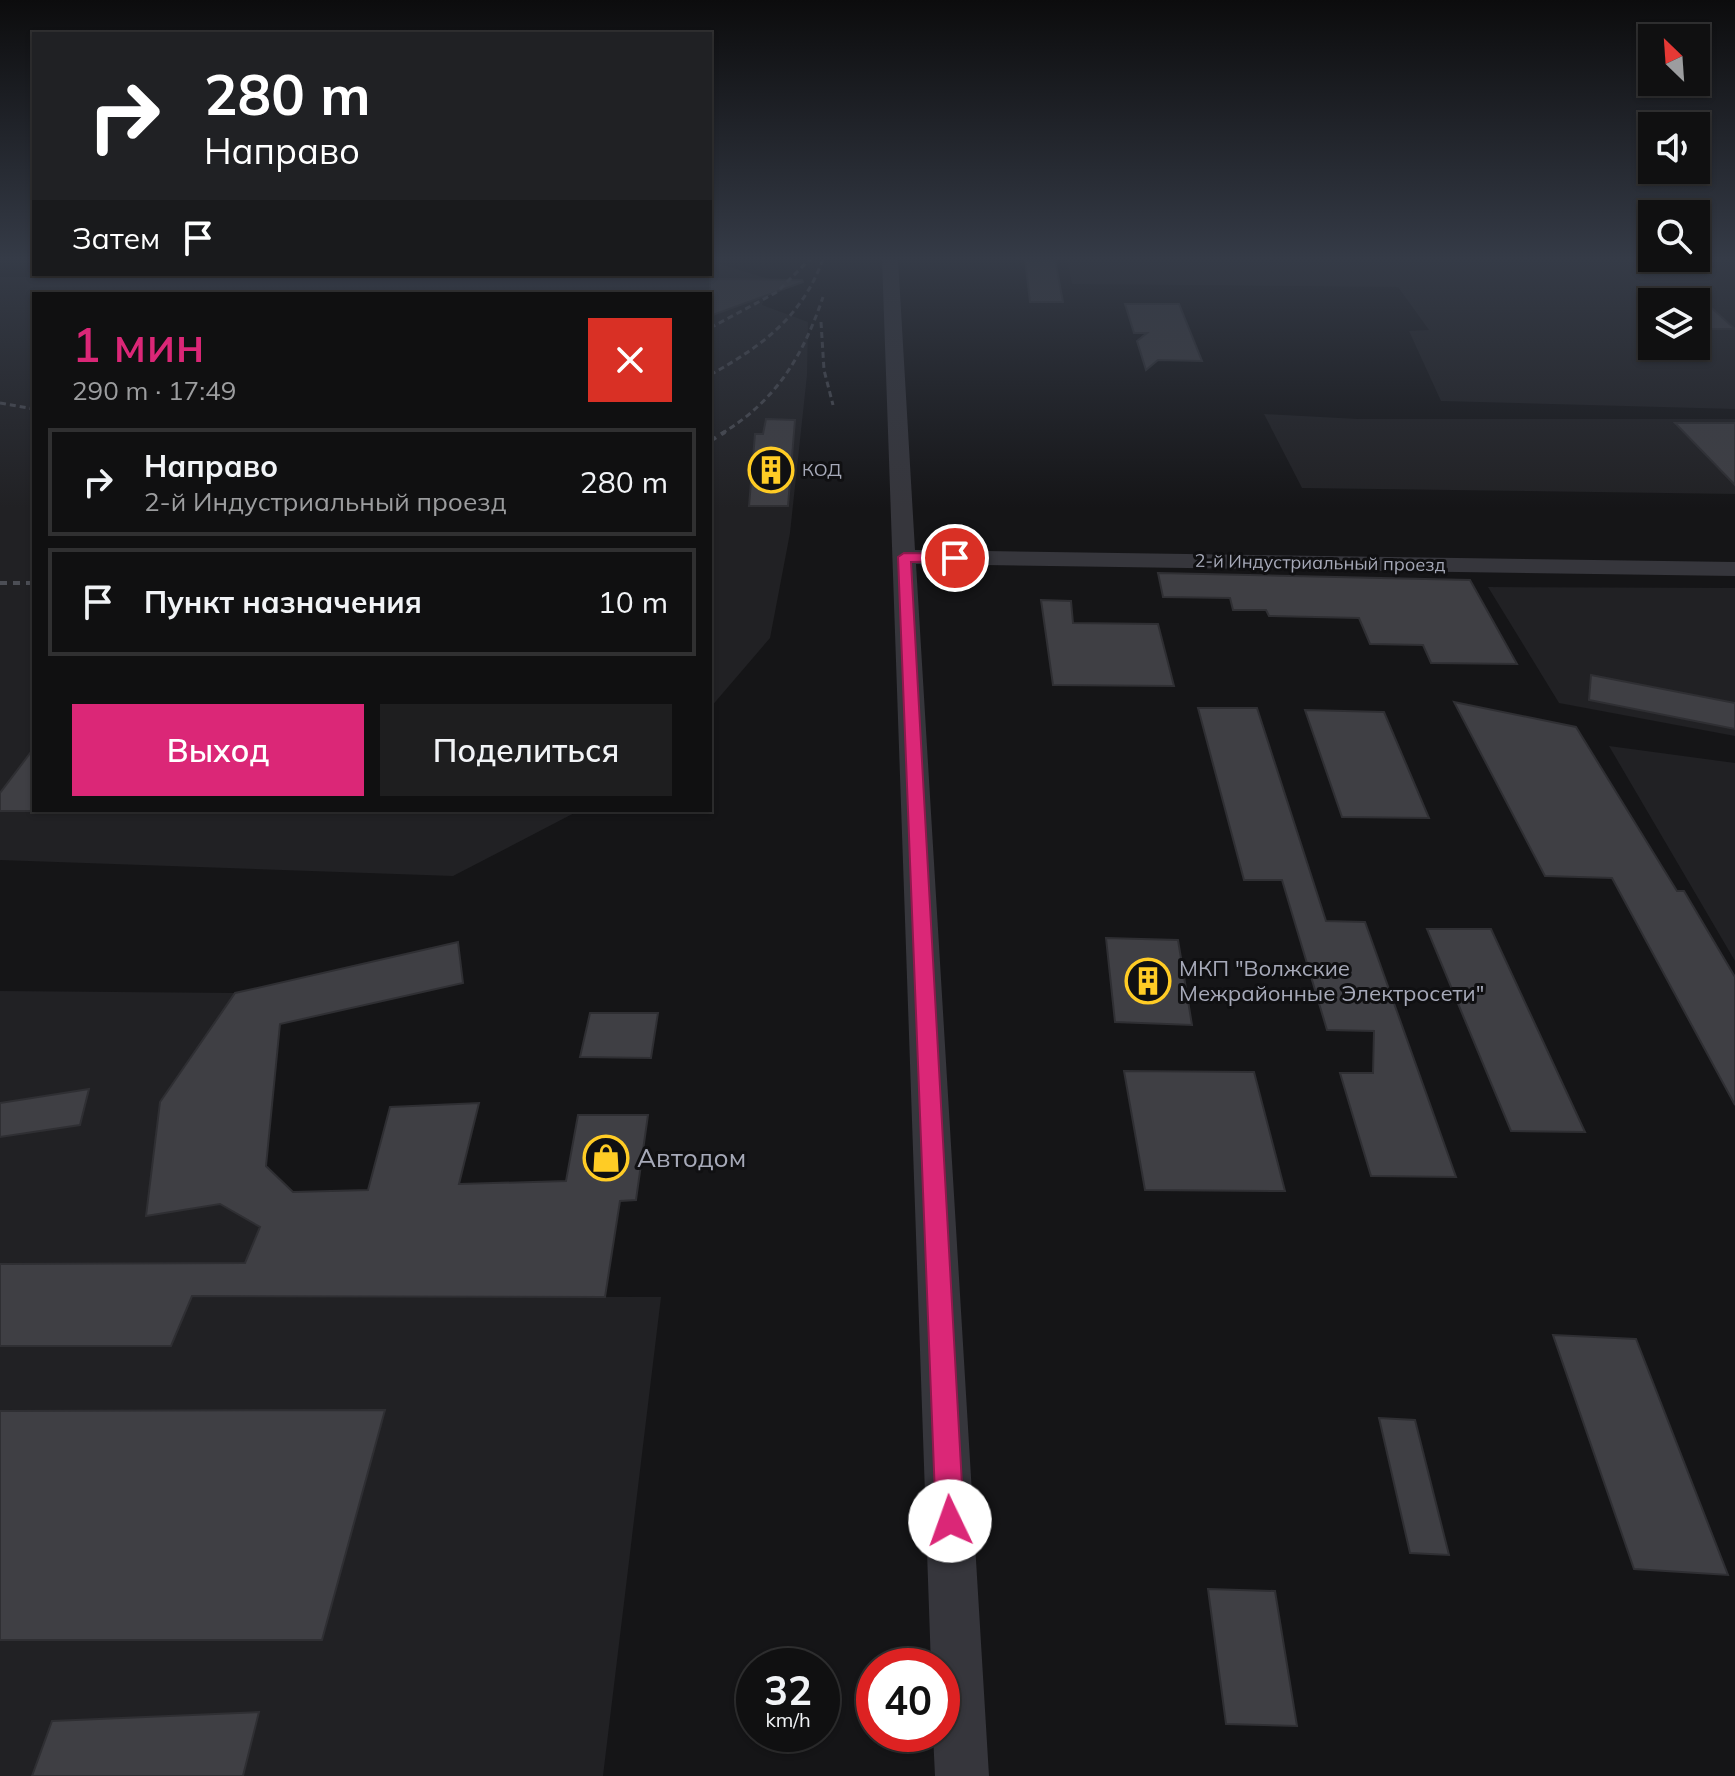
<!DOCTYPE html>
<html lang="ru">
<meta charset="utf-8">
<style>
body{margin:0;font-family:Mulish,sans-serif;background:#1e1e1f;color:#f1f3f6;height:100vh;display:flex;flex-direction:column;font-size:30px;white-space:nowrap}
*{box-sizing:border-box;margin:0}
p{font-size:26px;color:#9c9d9f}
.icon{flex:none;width:44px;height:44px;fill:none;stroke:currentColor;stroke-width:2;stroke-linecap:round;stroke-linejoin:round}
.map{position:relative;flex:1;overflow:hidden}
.side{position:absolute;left:32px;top:292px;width:680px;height:520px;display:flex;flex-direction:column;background:#101011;border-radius:0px;box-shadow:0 2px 6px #0004,0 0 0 2px #303031}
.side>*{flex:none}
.hud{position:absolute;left:32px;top:32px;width:680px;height:244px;border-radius:0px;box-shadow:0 2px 6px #0004,0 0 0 2px #303031;background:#202124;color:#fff;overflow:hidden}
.needle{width:52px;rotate:335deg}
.buttons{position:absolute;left:1638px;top:24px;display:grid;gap:16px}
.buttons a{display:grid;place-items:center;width:72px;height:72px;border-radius:0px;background:#101011;box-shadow:0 2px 6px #0004,0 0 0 2px #303031;font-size:40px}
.speed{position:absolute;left:736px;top:1648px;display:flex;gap:16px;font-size:40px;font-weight:700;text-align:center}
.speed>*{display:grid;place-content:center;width:104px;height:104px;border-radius:50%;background:#101011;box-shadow:0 2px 6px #0004,0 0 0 2px #303031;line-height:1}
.speed small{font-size:20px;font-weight:400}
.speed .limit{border:12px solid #d22;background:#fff;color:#111}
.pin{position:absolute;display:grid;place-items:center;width:68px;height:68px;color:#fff;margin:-34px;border:4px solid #fff;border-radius:50%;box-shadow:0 2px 8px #0007}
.me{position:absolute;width:88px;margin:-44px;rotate:357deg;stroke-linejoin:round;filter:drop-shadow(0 0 6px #0008)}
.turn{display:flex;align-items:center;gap:28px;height:168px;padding:0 40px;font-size:36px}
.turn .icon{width:104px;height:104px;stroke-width:2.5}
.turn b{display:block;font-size:56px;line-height:68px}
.then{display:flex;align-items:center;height:76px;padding:0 40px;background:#0003;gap:16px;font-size:30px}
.round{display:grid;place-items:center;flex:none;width:84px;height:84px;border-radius:0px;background:#1e1e1f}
.summary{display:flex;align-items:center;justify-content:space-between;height:136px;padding:0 40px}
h1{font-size:48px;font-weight:600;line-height:60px;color:#db2777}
.primary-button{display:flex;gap:16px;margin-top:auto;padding:16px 40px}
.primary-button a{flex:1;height:92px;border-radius:0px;background:#db2777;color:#fff;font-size:32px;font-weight:600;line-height:92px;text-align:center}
.primary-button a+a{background:#1e1e1f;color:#f1f3f6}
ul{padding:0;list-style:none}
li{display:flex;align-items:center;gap:24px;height:108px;margin:0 16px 12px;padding:0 24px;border:4px solid #303031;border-radius:0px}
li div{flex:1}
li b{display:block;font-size:30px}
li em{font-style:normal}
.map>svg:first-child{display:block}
.built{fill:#212124;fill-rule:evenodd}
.building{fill:#3f3f44;stroke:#2f2f33;stroke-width:2}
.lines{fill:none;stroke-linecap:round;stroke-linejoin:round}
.minor{fill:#36363c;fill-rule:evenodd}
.rail-far1{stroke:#4c4e55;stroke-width:3;stroke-dasharray:6 4;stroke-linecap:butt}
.rail{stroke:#4c4e55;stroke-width:4;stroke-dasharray:7 6;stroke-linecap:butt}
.route{fill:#db2777;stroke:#8e194d;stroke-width:2}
.labels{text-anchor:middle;stroke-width:6;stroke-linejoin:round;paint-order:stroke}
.far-poi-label{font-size:18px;fill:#a6a9b8;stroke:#101012;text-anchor:start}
.far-street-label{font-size:18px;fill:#a6a9b8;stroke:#101012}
.poi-label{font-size:22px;fill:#a6a9b8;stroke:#101012;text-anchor:start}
.near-poi-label{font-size:26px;fill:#a6a9b8;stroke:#101012;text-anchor:start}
</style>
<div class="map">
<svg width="1735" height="1776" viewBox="0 0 1735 1776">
<rect width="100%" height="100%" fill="#151517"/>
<path class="built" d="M1067,259H1735V409L1441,401L1409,331L1429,330L1398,287L1072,284ZM1652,302H1696V346H1652Z
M710,261L769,279L762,305L808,322L807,375L790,533L770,638L710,708V294H34V810H580L453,876L0,860V277L710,274Z
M1264,414L1358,419H1735V494L1302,488Z
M1488,587L1735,588V736L1559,703Z
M1609,746L1735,763V961Z
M0,991L235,993L160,1102L146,1215L220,1204L260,1227L233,1296L661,1297L603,1776H0Z"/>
<path class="building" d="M1025,259H1055L1063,302H1030Z
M710,279L802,280L803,282L710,316Z
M1639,301L1705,302L1735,329H1696V302H1652V313Z
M1125,304H1179L1202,361L1158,360L1146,370L1137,341L1147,333H1134Z
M766,419L795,420L788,506H749L755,434H763Z
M1675,423H1735V485Z
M1158,573L1470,580L1517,664L1431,663L1423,645L1370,644L1359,618L1269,616L1266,610H1233L1230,598L1163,597Z
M1041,600L1071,601L1073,623L1158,624L1174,686L1053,685Z
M1591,675L1735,703V729L1589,700Z
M1454,702L1576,727L1677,891H1684L1735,977V1105L1612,878L1545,876Z
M1198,708H1257L1326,921L1365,922L1456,1177L1371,1176L1340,1073H1373L1374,1031L1327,1030L1282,880H1244Z
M1305,710L1384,712L1429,818L1342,817Z
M34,748V811H0V793Z
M1427,929H1491L1585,1132L1511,1131Z
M1106,938L1178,940L1192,1025L1115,1022Z
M458,942L463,983L280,1024L266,1166L293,1192L368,1190L390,1107L479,1103L459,1184L566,1181L578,1115H648L636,1200L620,1201L605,1297L192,1296L171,1346H0V1264L245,1263L260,1227L220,1204L146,1216L160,1102L235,993Z
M590,1013H658L651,1058L580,1057Z
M1124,1071L1254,1072L1285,1191L1145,1190Z
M89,1089L80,1125L0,1137V1103Z
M1553,1335L1636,1339L1728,1575L1634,1569Z
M385,1410L322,1640H0V1411Z
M1379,1418L1415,1420L1449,1555L1410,1553Z
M1208,1589L1275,1591L1297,1726L1226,1724Z
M259,1712L243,1776H32L52,1721Z"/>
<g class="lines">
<path class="minor" d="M882,259H898L915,550L1735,562V576L916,564L989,1776H935L933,1734H942V1666H931Z"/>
<path class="rail-far1" d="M821,322L824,370L833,405
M710,328L777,292L810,259
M710,375C762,346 802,317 823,259
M0,403L34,409
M721,434C776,401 803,356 823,297"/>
<path class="rail" d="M710,441L725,432
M0,583H34"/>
</g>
<linearGradient id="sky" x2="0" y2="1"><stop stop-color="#0c0c0d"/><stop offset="0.51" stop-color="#353b47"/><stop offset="1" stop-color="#353b47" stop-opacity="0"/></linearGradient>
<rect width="1735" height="508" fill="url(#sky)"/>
<path class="route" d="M955,554L960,555V561L911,562L964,1521L960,1530L950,1534L940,1530L936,1521L898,557L904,553Z"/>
<defs>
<g id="building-ring" transform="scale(2.3)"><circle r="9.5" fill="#101012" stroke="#ffcc25" stroke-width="1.5"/><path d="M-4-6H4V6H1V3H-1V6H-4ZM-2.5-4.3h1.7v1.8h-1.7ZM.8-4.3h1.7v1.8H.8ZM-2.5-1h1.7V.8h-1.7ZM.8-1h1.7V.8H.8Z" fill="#ffcc25"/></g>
<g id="shop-ring" transform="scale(2.3)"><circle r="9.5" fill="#101012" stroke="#ffcc25" stroke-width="1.5"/><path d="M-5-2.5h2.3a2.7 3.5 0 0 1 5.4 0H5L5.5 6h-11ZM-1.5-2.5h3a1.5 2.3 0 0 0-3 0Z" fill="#ffcc25"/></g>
</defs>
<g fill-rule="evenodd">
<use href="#building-ring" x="771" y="470"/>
<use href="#building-ring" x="1148" y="981"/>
<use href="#shop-ring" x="606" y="1158"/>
</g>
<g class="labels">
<g class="far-poi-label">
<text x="802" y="476">КОД</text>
</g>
<g class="far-street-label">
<text transform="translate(1320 563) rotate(1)" y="6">2-й Индустриальный проезд</text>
</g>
<g class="poi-label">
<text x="1179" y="976">МКП "Волжские<tspan x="1179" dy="25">Межрайонные Электросети"</tspan></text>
</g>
<g class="near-poi-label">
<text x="637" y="1167">Автодом</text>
</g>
</g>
</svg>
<div class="buttons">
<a><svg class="needle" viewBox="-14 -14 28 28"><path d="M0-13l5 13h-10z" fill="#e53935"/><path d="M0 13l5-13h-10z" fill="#9c9d9f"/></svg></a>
<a><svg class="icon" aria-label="sound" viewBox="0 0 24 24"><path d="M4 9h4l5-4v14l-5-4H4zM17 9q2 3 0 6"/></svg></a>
<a><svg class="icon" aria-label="search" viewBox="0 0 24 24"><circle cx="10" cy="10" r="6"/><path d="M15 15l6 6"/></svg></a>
<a><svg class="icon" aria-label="layers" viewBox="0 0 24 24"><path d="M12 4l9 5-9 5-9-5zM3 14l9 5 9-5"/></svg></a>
</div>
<div class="speed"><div>32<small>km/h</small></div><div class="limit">40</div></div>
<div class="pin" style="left:955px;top:558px;background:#d93025"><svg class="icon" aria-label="arrive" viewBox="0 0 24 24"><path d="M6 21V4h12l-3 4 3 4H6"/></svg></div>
<svg class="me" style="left:950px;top:1521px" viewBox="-20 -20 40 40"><circle r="19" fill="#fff"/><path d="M0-13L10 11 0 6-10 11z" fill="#db2777"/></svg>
<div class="hud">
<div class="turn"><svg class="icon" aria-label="right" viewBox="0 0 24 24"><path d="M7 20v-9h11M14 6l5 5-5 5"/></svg><div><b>280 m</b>Направо</div></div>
<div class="then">Затем<svg class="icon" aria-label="arrive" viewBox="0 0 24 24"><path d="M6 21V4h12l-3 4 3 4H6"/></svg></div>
</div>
<section class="side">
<div class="summary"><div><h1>1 мин</h1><p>290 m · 17:49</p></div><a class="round" style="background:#d93025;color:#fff"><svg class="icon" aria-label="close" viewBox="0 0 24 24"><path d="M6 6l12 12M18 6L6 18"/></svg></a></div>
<ul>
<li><svg class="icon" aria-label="right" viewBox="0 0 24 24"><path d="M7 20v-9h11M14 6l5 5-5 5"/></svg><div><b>Направо</b><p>2-й Индустриальный проезд</p></div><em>280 m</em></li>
<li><svg class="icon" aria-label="arrive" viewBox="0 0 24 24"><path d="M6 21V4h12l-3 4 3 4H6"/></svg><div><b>Пункт назначения</b></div><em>10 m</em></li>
</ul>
<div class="primary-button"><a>Выход</a><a>Поделиться</a></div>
</section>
</div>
